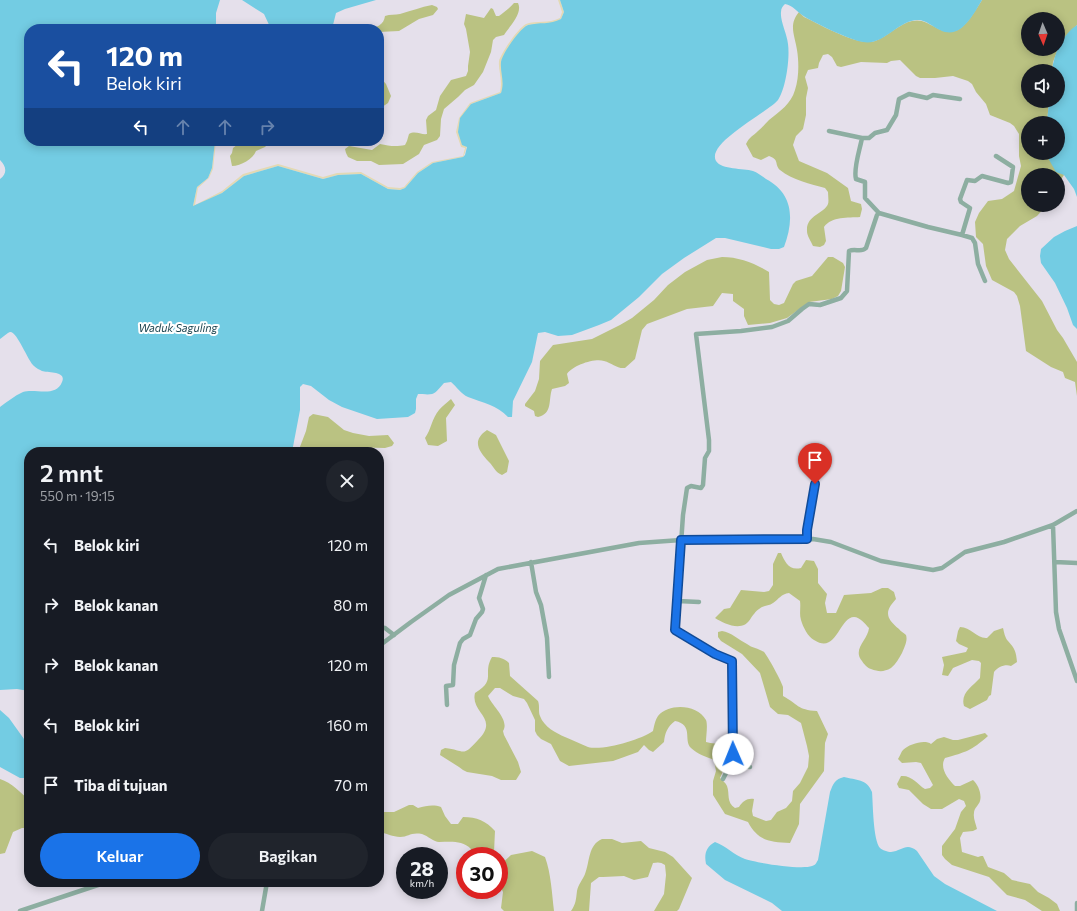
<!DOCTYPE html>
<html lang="id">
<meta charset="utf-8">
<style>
body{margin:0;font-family:Commissioner,sans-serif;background:#20242c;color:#f1f3f6;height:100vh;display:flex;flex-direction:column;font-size:15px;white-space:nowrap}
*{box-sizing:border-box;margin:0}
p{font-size:13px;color:#9ea1a6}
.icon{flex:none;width:22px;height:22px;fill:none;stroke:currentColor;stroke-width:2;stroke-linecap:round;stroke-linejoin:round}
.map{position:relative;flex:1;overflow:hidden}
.drawer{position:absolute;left:24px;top:447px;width:360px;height:440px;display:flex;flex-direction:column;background:#171b24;border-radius:16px;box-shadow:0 2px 10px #0003}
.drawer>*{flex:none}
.top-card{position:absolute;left:24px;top:24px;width:360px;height:122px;border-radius:16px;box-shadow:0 2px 10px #0003;background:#1a4fa0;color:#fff;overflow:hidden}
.needle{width:26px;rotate:178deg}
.tools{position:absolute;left:1021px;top:12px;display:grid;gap:8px}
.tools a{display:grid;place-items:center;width:44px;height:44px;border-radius:50%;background:#171b24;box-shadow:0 2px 10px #0003;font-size:20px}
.speed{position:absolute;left:396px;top:847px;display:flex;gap:8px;font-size:20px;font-weight:700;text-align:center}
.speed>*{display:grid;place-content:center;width:52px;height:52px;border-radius:50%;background:#171b24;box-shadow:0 2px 10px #0003;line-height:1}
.speed small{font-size:10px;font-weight:400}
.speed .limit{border:6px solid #d22;background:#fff;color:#111}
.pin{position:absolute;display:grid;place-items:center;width:34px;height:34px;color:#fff;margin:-41px -17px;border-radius:50% 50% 50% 0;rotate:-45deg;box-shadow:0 0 4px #0007}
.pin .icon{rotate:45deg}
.me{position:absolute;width:44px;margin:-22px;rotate:359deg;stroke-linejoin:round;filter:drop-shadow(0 0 3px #0008)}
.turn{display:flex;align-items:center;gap:14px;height:84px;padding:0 16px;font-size:18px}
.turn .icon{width:52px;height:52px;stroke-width:2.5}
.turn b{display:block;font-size:28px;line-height:34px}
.lanes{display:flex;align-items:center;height:38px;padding:0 16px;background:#0003;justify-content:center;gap:20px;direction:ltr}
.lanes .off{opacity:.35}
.round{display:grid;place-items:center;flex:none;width:42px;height:42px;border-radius:21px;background:#20242c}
.overview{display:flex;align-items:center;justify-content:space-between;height:68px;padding:0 16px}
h1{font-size:24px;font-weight:600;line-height:30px}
.button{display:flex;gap:8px;margin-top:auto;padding:8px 16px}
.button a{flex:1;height:46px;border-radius:24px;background:#1a73e8;color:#fff;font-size:16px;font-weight:600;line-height:46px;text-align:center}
.button a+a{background:#20242c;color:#f1f3f6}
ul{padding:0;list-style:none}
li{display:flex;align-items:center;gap:12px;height:60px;padding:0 16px}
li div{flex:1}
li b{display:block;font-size:15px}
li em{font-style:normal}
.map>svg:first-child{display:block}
.green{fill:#bac282}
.sand{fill:#e3d9b4}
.water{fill:#73cce3}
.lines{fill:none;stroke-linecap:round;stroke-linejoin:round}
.minor{stroke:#8daea1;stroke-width:4.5}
.route-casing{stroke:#114b97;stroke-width:10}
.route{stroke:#1a73e8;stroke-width:7}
.labels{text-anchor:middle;stroke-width:4;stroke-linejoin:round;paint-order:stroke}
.water-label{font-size:11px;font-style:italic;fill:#1d4550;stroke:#fff}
</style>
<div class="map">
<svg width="1077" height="911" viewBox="0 0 1077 911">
<rect width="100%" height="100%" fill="#e5e0eb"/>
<path class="green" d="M982,0H1077V25L1061,42L1058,49V19H1028V49H1058L1053,62L1052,71H1028V101H1049L1047,123H1028V153H1048V158L1064,175L1058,184V175H1028V205H1047L1037,216L1020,226L1007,239L1005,250L1009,259L1042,301L1057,330L1063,338L1077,362V396L1075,382L1065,378L1063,372L1051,367L1026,351L1020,306L1017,296L1014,292L992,280L986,266L983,244L976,237L975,222L979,213L988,201L1002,199L1014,191L1021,166L1019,156V134L1014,126L1010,123L990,115L986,104L976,92L972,84L968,81L953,76L935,78H920L916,76L900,60L891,61L887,63L861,62L841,67L837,66L832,57L828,54L823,55L819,63L818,68L808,70L805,77L808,88L806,98V115L803,129L796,136L793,145L799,161L827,173L848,188L851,201L861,204L862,209L860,217C848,218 832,216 824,227L826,241L824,245L820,247L813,246C811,241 807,236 807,231C806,215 824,214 828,204C829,201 828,196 828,192L825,188C811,184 792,180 780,170C774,164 780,160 769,156L761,160L753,157L746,144C749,137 753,136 758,131C762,128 765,124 769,120C780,111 791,104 795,90C799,78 799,62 797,50C795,36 788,25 799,12L804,17C819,24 859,47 875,41C887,37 900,23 912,21C922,19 927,23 935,27C960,42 970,18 982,0Z
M514,3H518C523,13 510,26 504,35L496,37L493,40L491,52L483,72L474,85L465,90L458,97L444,109L441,119L440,136L437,140L424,145L419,154L403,164L379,165L371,161H357L348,157L346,153L345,149L349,146L372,150L380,144C389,146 396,147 405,145L407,141L409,134C415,130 421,135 427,134L426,120L428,116L436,110L440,96L451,80L466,76L468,71V66L470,52L466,29L464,24L466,14L484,18L491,8L493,9L496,16H499C504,12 510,8 514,3Z
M432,5L437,7L438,9L433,15L419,19L399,31L379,32V29H368C376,28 384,25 385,16C390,14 395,15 400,14C411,11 421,7 432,5Z
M379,76L386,84L391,96L388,103L379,109V102L382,100L384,93L382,88L379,87Z
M242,141H265L267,145L265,147L256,151C253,159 241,166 232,166L230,156L232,153L233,148Z
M722,257C739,257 754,263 769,272L770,300L774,304L779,305L784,303L793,284L796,281L812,276L828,257H833L843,263L845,267L841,291L838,296L832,299L809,302L787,318L770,323L748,325L744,316V309L733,301V294L722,293L713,306L687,309L647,324L642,330L635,359L625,368C617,369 612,363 604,361C595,358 573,365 567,374L569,383L565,386L552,389C548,401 553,413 538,417L535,416L534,411L525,406V404L535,391L539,379L540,361L553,345L592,339L620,325L632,318L654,300L668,285L685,272L707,260Z
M451,399L455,405L446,418L447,441L438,446L428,445L425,438C431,430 432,418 439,410C442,406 447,403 451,399Z
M313,414L328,417L344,430L353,433L369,436L388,435L394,443L392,446L385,448L346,447L333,452H298L306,431L309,417Z
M487,430L496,435L509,461L507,472L502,475C495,472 494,467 489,462C479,451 471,441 487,430Z
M778,553H781C785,562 789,571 801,568L806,560L814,561L818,569V583L827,594L825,603L827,613H836L844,595L871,593L882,588H888L894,592L896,599C884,612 886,618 899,629C900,631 904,633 906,635C908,641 904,648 902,653C899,658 896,664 891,668C884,672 879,672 871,669C867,668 864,664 862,661C852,649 868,640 869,628C865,624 860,617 854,617C839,617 837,655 814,640C808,637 803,627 801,620C799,614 801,608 800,601L789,593C781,594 779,599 773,603C769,606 764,605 759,609C755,612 754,614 751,618C743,633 725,624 715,618L724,609L730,608L741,590L764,592L769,591L773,585V564Z
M960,627C971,627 977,639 987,638L994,631L1003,628C1004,632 1005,638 1008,641C1015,649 1016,651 1017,662L1011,666C1005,664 998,667 994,672L991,695L989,696L987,700L970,709L964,706C960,693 973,686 980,678L981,663L979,661L972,660L953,668L948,676L942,675L944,665L942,657L966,652L968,648L959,644L956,641L958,631Z
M722,631C731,632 739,640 747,644C752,648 758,648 764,652C767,655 782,682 783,687C783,690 783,693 783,696C798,704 797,710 817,711L828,734L825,743L824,771L800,804L799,824L790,843C770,842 758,841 748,822L725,814L713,795V781L716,771L714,760C707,757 697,754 691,748C683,740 694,725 675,721C667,727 665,733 664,742L653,752L649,750L644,745L638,752L613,761L569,766L560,761L551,744L541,739L537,735L535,731V720L527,703L524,699L513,696L500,688H495L488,696C492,706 510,720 503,731L504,735L518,762L521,772L516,780H501L492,776L467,772L463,770L459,767L440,755L441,750L445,748C465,750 462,758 478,740C500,718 470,713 475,693C497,680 482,674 492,657C499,657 504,658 509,663L510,676L538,701C540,706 538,712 540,716C544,727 556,733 565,737C573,740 580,744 588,747C603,751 640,740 653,731C654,727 655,720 658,716C669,703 697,704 706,720C708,725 706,736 706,742C712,744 717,743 724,745C729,757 725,767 720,778C722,780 726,783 727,786C730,794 726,802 735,808L739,807C743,801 747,798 754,799L752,811L753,816L766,821L771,820L777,812L786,808L792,801L793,791L800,783L808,767L809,756L807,746L801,723L788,715L778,714L770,707L760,673L742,654L721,641L718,637V632Z
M985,733L988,736C971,751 966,752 945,758C939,768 948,779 955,786H960L973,780C978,784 982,794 980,801C979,805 974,808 974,813C973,818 976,824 977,829L973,831L963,832L960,838L962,852L978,857L981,856H983L988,867L1004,873L1012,880L1030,884L1038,892L1049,898L1057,904L1060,911H1042L1025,900L1007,895L989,877L952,865L945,859L942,855V846L955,829L961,812L966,806L964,801L959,799L942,809H931L923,804L909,790L899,788L897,784L901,776C912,775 917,784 925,789L930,788L933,785L921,763L916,762L902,763L898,759C900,756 901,752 903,750C909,744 925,739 931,744L937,739L944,737L953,740H958Z
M0,779C12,783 20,792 29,800V828H22L13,832L5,853L0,854Z
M409,805H413L418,808C426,806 433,804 441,807L445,816L451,824H458L463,817C477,817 486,821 495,831L494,852L491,856H470L471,849C462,840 451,842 439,842C434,842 428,836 422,834C410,832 409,837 400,837C393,837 386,833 379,832V814L382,812H394Z
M602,839H612L622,843L641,841L649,848L665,852L673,857L692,878L679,909L677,911H654L664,894L666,875L665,865C661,862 658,862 653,863L648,877L634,880L624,876L603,877H599L591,883L589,911H571C576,904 576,899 577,891C578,885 583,879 585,874C590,861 588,845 602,839Z
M532,851L545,857C551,873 552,894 554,911H504L501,908L503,892L499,883V866L511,855Z"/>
<path class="sand" d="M558,0H560L564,12L561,19L554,23L527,25L501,61L504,85L501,93L471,104C470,116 469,149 463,157L433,163L418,173L405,188L400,190L388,189L361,174L338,175L323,179L278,166L244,176L222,193L196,206H193L197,187L208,178L212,168L215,141H216L213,169L209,178L198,188L195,205L222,191L243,174L278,164L323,177L337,173L361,172L388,187L400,188L404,187L417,172L432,162L463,156L465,148L461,147L456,132L459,118L470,103L500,92C503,79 498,71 499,61C501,53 519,27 526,24C537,20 548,24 560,18L562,12Z"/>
<path class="water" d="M0,0H220L216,13V29H29V141H215L212,168L208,178L197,187L193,206L222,193L244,176L278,166L323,179L338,175L361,174L388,189L400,190L405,188L418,173L433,163L463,157L465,155L467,147L462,145L458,132L460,118L471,104L501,93C505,81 500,74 501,62C502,54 520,28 528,25C539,22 550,25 561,19L564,12L560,0H982C974,13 961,41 940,30C933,27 926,20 918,20C898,20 884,46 863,42C850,40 817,24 805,17C798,13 793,5 785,4C783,6 781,8 781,12C780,21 787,34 788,44C790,58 786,88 778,100C767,113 706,143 716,161C722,170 743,168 753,171C758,173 762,176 766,179C794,194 794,220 784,247L779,249H771L725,238H716L684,258L662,274L639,297L611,320L599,325L572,335L558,336L545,332L538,333L532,362L513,401L512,417H508C497,405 483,403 468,397C461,394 457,387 451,382L444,383C433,395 436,395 418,394L416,399V409L415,413L408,417L377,419L342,407L329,400L311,386L303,384L300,387V410L292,452H29V691L17,689L0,690V407C7,402 14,396 23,392C35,388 56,398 62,382C67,371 48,373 42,371C40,370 36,368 34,366C28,361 17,331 10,332C7,333 3,337 0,339V179C8,173 6,166 0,160Z
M242,0H376L345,9L336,13L332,29H271L264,14Z
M1077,25V197L1074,189L1064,175L1056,172L1048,158V153H1058V123L1047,122L1049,101H1058V71H1052C1054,53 1062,35 1077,25Z
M1077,226V329L1073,325L1067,308L1055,283L1041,263L1040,256L1041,249L1054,237L1065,231Z
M0,710L9,718L29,746L28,778H20L0,767Z
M844,777C856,780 867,779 872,792C873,803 873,840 880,848C882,850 888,852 891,852C902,851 906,842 917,851L934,876L945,884L997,911H782L772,903L725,880L706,864C704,854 706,847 715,842C726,846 734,855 745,859C757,863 801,870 812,866C816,865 816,863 818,860L830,792C833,784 835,779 844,777Z"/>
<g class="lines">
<path class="minor" d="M829,131L862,138
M879,213L865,198V182L856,179C853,169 860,149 862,138H869L875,133L887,130L896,115L899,99L909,94L927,98L933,95L960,99
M962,235L970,208L961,202L960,199L967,180L975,181L982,176L1008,183L1011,182L1013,167L996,156
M1053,525L1056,612L1059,629L1077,681
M807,539V530L815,484
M531,562L536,592L541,605L547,638L549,677
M1055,562L1077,563
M678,601L699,602
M379,627L385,628L394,635
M379,646L411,622L449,595L498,569L639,543L681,540L813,539L831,542L881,561L933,570L942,568L965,552L1004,542L1053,525L1077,511
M447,705L446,686L453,685L454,665L460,643L463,639L470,635L476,619L482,612L483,609L479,598L486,575
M730,765L750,767
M723,779L730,765L733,754L732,661L715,655L675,631L683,515L687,488L691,486L701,488L703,485L705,458L709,451V440L696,334L741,331L772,327L788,321L802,309L809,304L820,305L841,298L847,291L849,251C855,248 861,253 866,248L877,215L879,213L928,227L962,235L972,238L975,243L978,264L985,281
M20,911L107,882
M262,911L267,882
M1077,911V903"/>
</g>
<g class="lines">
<g class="route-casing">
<path id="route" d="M733,754L732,661L715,654L675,630L681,540L807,539V530L815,484"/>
</g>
<use href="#route" class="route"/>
</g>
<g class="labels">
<g class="water-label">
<text x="178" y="332">Waduk Saguling</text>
</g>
</g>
</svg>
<div class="tools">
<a><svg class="needle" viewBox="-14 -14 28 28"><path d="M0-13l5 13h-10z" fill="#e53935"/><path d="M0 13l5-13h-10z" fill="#9ea1a6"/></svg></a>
<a><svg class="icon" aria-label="sound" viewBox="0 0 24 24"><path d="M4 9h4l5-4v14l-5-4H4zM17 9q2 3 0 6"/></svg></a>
<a>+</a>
<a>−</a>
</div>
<div class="speed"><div>28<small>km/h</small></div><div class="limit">30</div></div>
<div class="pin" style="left:815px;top:484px;background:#d93025"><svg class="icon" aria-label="arrive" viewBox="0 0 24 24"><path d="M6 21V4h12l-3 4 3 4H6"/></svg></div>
<svg class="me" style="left:733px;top:754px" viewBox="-20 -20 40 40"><circle r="19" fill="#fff"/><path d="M0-13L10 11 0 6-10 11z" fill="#1a73e8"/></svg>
<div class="top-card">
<div class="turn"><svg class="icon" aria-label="left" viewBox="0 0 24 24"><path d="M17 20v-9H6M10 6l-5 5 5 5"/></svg><div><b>120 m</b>Belok kiri</div></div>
<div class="lanes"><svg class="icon" aria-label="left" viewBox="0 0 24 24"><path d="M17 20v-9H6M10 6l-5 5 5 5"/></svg><svg class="icon off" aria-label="ahead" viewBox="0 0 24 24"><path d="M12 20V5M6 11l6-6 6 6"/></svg><svg class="icon off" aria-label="ahead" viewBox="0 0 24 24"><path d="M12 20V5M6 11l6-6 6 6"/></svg><svg class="icon off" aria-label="right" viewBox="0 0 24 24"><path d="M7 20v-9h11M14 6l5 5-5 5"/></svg></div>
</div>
<section class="drawer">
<div class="overview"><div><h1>2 mnt</h1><p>550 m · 19:15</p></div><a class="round"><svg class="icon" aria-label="close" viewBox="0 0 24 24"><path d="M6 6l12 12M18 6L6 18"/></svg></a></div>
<ul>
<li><svg class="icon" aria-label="left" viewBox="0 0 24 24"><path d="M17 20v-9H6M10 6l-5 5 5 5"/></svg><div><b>Belok kiri</b></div><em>120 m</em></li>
<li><svg class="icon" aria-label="right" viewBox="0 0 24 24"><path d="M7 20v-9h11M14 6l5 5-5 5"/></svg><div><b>Belok kanan</b></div><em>80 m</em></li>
<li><svg class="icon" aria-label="right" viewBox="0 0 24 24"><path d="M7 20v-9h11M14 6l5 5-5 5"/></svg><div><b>Belok kanan</b></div><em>120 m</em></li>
<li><svg class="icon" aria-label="left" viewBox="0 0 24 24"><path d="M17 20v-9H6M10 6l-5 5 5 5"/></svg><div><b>Belok kiri</b></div><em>160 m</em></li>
<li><svg class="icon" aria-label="arrive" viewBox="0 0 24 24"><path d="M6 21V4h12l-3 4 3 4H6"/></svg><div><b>Tiba di tujuan</b></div><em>70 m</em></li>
</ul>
<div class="button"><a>Keluar</a><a>Bagikan</a></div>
</section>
</div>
